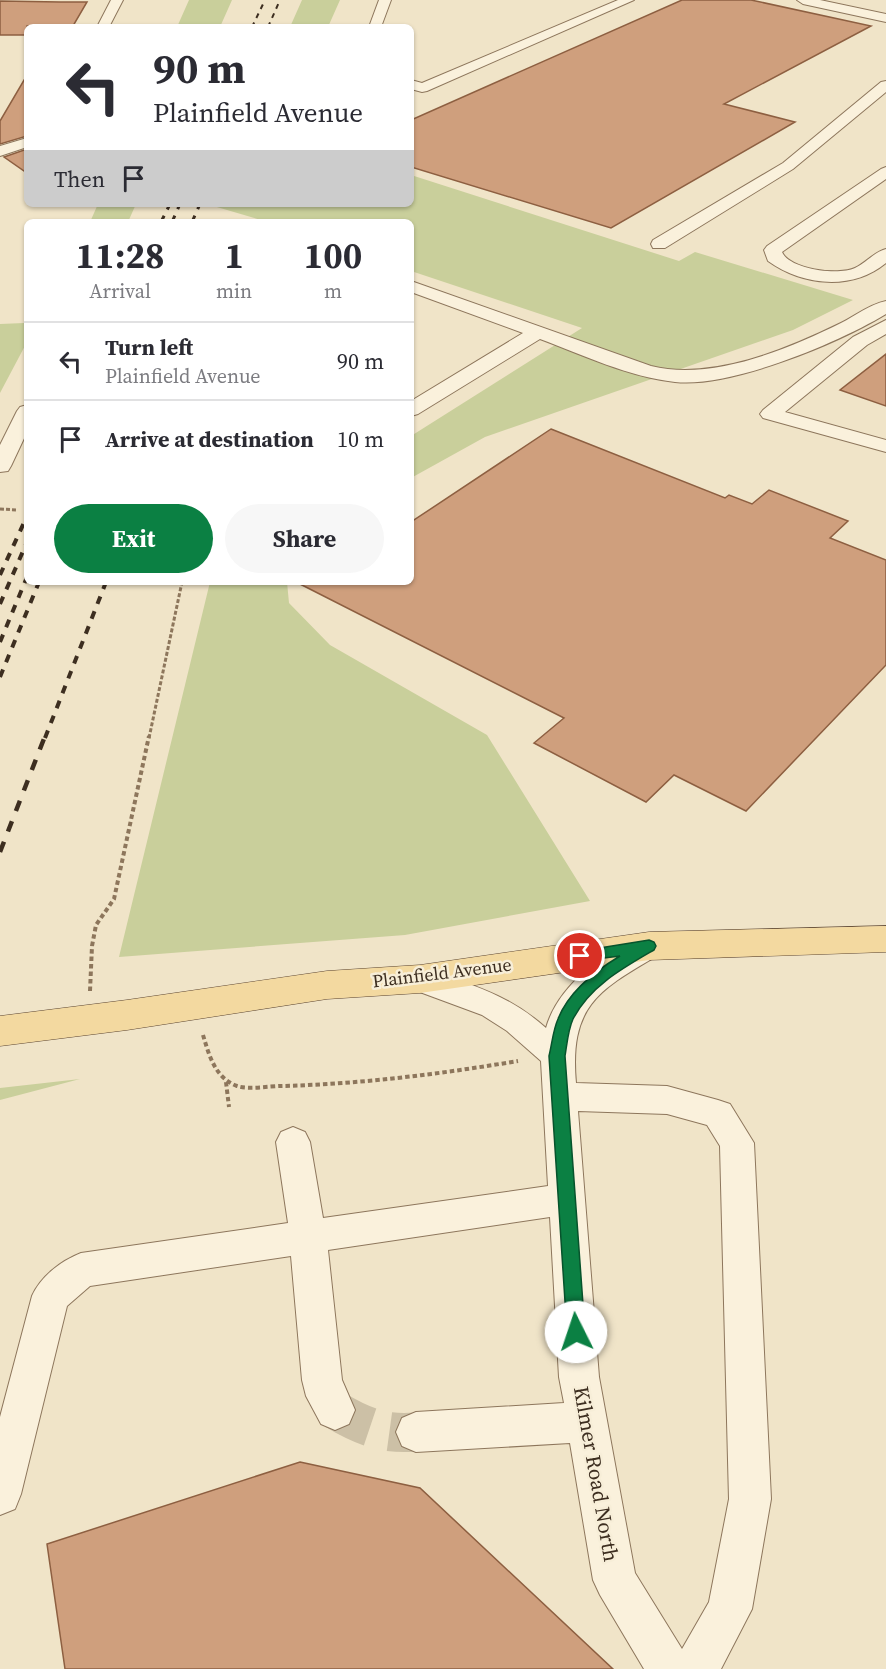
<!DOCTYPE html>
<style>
body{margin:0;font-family:"Source Serif 4",serif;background:#f7f7f7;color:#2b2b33;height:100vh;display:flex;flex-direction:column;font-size:22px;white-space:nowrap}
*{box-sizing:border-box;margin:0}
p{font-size:20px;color:#7c7c81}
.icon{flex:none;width:33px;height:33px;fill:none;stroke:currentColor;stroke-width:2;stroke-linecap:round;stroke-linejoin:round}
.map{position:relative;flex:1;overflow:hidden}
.panel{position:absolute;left:24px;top:219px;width:390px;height:366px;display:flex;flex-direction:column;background:#fff;border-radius:9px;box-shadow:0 2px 4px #0004}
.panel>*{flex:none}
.hud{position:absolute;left:24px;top:24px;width:390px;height:183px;border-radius:9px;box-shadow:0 2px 4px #0004;background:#fff;color:#2b2b33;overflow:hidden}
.pin{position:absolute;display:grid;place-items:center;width:51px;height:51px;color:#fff;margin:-26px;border:3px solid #fff;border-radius:50%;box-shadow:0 2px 6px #0007}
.me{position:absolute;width:66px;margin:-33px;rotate:356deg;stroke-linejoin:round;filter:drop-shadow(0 0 4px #0008)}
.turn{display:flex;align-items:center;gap:21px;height:126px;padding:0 30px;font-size:27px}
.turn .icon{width:78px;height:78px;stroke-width:2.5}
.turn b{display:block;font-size:42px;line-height:51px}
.then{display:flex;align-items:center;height:57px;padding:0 30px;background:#0003;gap:12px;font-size:22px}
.eta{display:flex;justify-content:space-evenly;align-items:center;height:102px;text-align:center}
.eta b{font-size:36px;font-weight:700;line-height:42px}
.button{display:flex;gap:12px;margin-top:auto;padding:12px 30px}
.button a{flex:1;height:69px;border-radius:36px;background:#0b8043;color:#fff;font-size:24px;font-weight:700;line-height:69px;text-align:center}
.button a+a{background:#f7f7f7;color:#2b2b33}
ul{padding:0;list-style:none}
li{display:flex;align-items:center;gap:18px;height:78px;padding:0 30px;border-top:2px solid #e1e1e2}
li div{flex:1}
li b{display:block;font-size:22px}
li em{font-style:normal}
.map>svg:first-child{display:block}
.green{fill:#c9cf9b}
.building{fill:#cf9f7d;stroke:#8d5f41;stroke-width:1.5}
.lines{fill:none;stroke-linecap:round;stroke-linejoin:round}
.minor-tunnel{stroke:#ccc0a6;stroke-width:39;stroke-dasharray:39 20;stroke-linecap:butt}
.minor-casing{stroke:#8d765c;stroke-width:2}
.major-casing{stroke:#5b4430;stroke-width:1}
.path-far1{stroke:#8d765c;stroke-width:3;stroke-dasharray:4 2;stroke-linecap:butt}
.path{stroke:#8d765c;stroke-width:4;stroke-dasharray:4.5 3;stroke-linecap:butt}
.minor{fill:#faf1dc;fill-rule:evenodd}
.major{fill:#f3d9a0;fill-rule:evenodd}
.rail-far3{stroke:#3d2e20;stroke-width:2;stroke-dasharray:5 5;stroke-linecap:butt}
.rail-far2{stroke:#3d2e20;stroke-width:3;stroke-dasharray:7 7;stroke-linecap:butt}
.rail-far1{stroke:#3d2e20;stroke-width:4;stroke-dasharray:8 8;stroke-linecap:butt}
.rail{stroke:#3d2e20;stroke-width:4.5;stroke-dasharray:11 11;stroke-linecap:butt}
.route{fill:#0b8043;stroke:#07532c;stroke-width:1.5}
.labels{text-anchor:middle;stroke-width:5;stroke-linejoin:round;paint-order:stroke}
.street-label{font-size:18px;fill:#3d2e20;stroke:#f7eed8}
.near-street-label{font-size:21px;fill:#3d2e20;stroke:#f7eed8}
</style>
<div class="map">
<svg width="886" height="1669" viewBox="0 0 886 1669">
<rect width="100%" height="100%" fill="#f0e4c8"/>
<path class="green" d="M189,0H232L220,27H177Z
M302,0H340L328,27H290Z
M411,175L679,261L695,252L853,300L793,330L485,437L411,478V436L582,328L411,271V222H268L210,205L411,204Z
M98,204H136L128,222H90Z
M27,320V342L0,393V324L24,323Z
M210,582H287L289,603L330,645L487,735L590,901L405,935L119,957Z
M80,1079L0,1100V1088Z"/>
<path class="building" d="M682,0H751L871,26L724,104L795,122L611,228L411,167V120Z
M0,1L60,2H87L73,26H27V35H0Z
M27,75V136L0,144V121Z
M27,149V173L4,157Z
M886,354V406L840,390Z
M551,429L725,498L729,495L752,504L769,490L848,521L830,538L886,560V665L746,811L674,775L646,802L534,743L564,718L296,582H411V522Z
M300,1462L420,1488L613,1669H65L47,1544Z"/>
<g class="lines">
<path class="minor-tunnel" d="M335,1410C362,1426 384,1435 416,1432"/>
<g class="minor-casing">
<path id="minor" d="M111,0H123L109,27H97Z
M379,0H391L381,27H369Z
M618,0H634L427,91L422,92L411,89V80L422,83Z
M797,0H820L886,14V22L803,4Z
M886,81V92L793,169L665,248H653L651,244L653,240L783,163L881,82Z
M27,138V147L0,156V146Z
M886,167V179L782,252C789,269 838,276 855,268C866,263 874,252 886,249V263C852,291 803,286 768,261L764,250L767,246L881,169Z
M411,281L651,366C712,381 786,350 841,323C855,316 870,304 886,301V314C838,343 731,388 675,382C629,377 583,355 540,339L418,414L411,416V401L523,333L411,292Z
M886,320V334L867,345L785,412L886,440V452L763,418L760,414L763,410L853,337Z
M27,405V432L11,466L8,471L0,472V445L17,411L20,407Z
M649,934L660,938L664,946L660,954C599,990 569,1005 576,1083L667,1086L718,1100L730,1104L754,1143L771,1499L752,1609L721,1669H644L600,1595L593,1580L570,1443L416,1452L402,1446L396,1432L402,1418L416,1412L564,1403L559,1377L550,1217L328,1250L342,1380L355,1410L349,1424L335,1430L321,1424L306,1396L302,1380L291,1256L90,1286L67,1306L21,1494L15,1509L0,1515V1417L32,1296C41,1276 61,1261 81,1253L288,1223L276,1142L281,1132L293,1127L305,1132L310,1142L323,1218L548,1186L541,1061L507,1031L482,1015L409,988L404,979L409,970L420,967L431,970C476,987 509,995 546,1028C558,985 608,947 649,934ZM578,1111L667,1114L707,1125L720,1146L729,1499L709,1602L682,1649L635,1573L599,1377Z"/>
</g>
<g class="major-casing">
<path id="major" d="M886,926V952L649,960L420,993L327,999L127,1030L0,1046V1016L127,1000L327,971L420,965L649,932Z"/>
</g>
<path class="path-far1" d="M0,509L17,510
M149,738L182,582"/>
<path class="path" d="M90,991L92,946L96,925L114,899L149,736
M203,1035C209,1055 215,1078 237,1086C249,1090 269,1086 282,1086C361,1084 440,1074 518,1061
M226,1082L229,1107"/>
<use href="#minor" class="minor"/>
<use href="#major" class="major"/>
<path class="rail-far3" d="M252,27L265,0
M268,27L280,0"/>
<path class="rail-far2" d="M161,222L170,204
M172,222L180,204
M192,222L200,204"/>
<path class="rail-far1" d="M0,575L27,516
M0,604L27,542
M0,642L27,577
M0,677L39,582
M45,738L106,582"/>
<path class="rail" d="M0,852L45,736"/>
</g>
<path class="route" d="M649,940L654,942L656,946L654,950C623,968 590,986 573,1019C568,1030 567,1044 565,1056L585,1332L582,1339L576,1341L569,1339L567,1332L549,1056C552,1044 553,1030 558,1019C569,991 595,971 620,956L580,961L575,960L573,956L575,952Z"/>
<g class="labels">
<g class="street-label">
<text transform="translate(442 973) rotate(-7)" y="6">Plainfield Avenue</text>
</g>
<g class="near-street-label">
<text transform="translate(596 1474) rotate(80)" y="7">Kilmer Road North</text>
</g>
</g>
</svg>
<div class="pin" style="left:580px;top:956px;background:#d93025"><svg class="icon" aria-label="arrive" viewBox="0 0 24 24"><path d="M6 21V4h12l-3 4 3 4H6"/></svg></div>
<svg class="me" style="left:576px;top:1332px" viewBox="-20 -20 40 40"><circle r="19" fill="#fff"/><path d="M0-13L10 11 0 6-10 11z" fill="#0b8043"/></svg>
<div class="hud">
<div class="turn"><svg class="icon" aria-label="left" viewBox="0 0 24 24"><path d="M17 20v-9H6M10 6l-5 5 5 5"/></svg><div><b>90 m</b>Plainfield Avenue</div></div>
<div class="then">Then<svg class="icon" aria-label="arrive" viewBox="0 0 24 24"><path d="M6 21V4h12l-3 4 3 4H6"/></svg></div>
</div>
<section class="panel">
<div class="eta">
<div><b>11:28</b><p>Arrival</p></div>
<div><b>1</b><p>min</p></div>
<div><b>100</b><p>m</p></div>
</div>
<ul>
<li><svg class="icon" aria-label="left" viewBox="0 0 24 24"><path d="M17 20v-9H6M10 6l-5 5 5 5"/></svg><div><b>Turn left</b><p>Plainfield Avenue</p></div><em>90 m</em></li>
<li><svg class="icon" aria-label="arrive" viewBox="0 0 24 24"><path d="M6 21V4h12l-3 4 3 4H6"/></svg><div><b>Arrive at destination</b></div><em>10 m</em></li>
</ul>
<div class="button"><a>Exit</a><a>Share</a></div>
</section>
</div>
